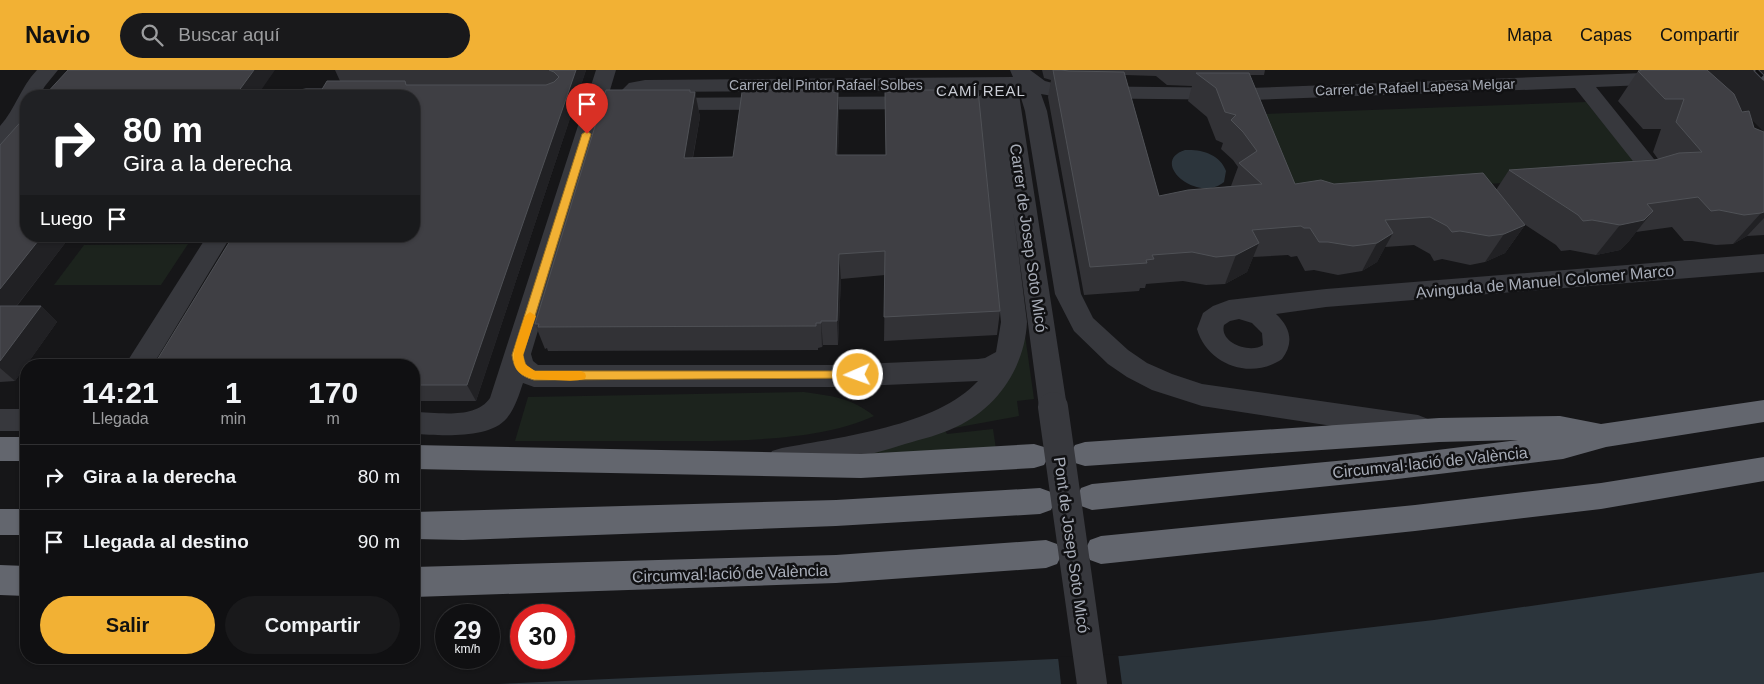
<!DOCTYPE html>
<html lang="es">
<meta charset="utf-8">
<style>
body{margin:0;font-family:Arial,sans-serif;background:#19191b;color:#f1f3f6;height:100vh;display:flex;flex-direction:column;font-size:19px;white-space:nowrap}
*{box-sizing:border-box;margin:0}
p{font-size:16px;color:#9c9d9f}
.icon{flex:none;width:28px;height:28px;fill:none;stroke:currentColor;stroke-width:2;stroke-linecap:round;stroke-linejoin:round}
.map{position:relative;flex:1;overflow:hidden}
.drawer{position:absolute;left:20px;top:289px;width:400px;height:305px;display:flex;flex-direction:column;background:#101012;border-radius:20px;box-shadow:0 1px 4px #0004,0 0 0 1px #303032}
.drawer>*{flex:none}
.hud{position:absolute;left:20px;top:20px;width:400px;height:152px;border-radius:20px;box-shadow:0 1px 4px #0004,0 0 0 1px #303032;background:#202124;color:#fff;overflow:hidden}
.speed{position:absolute;left:435px;top:534px;display:flex;gap:10px;font-size:25px;font-weight:700;text-align:center}
.speed>*{display:grid;place-content:center;width:65px;height:65px;border-radius:50%;background:#101012;box-shadow:0 1px 4px #0004,0 0 0 1px #303032;line-height:1}
.speed small{font-size:12px;font-weight:400}
.speed .limit{border:8px solid #d22;background:#fff;color:#111}
.pin{position:absolute;display:grid;place-items:center;width:42px;height:42px;color:#fff;margin:-51px -21px;border-radius:50% 50% 50% 0;rotate:-45deg;box-shadow:0 0 5px #0007}
.pin .icon{rotate:45deg}
.me{position:absolute;width:55px;margin:-28px;rotate:268deg;stroke-linejoin:round;filter:drop-shadow(0 0 4px #0008)}
.turn{display:flex;align-items:center;gap:18px;height:105px;padding:0 20px;font-size:22px}
.turn .icon{width:65px;height:65px;stroke-width:2.5}
.turn b{display:block;font-size:35px;line-height:42px}
.then{display:flex;align-items:center;height:48px;padding:0 20px;background:#0003;gap:10px;font-size:19px}
.eta{display:flex;justify-content:space-evenly;align-items:center;height:85px;text-align:center}
.eta b{font-size:30px;font-weight:800;line-height:35px}
.button{display:flex;gap:10px;margin-top:auto;padding:10px 20px}
.button a{flex:1;height:58px;border-radius:30px;background:#f2b134;color:#111;font-size:20px;font-weight:800;line-height:58px;text-align:center}
.button a+a{background:#19191b;color:#f1f3f6}
ul{padding:0;list-style:none}
li{display:flex;align-items:center;gap:15px;height:65px;padding:0 20px;border-top:1px solid #303032}
li div{flex:1}
li b{display:block;font-size:19px}
li em{font-style:normal}
header{display:flex;align-items:center;gap:30px;box-sizing:border-box;height:70px;padding:0 25px;background:#f2b134;color:#111}
header strong{font-size:24px}
nav{display:flex;gap:28px;margin-inline-start:auto;font-size:18px}
.search{width:350px;height:45px;background:#19191b;display:flex;align-items:center;gap:12px;box-sizing:border-box;padding:0 18px;border-radius:28px;color:#9c9d9f;font-size:19px}
.map>svg:first-child{display:block}
.built{fill:#222225}
.green{fill:#1c231d}
.water{fill:#2c353c}
.pier{fill:#161618}
.lines{fill:none;stroke-linecap:round;stroke-linejoin:round}
.minor{fill:#37383d;fill-rule:evenodd}
.highway{fill:#63666e;fill-rule:evenodd}
.rail-casing{stroke:#4a4c52;stroke-width:5}
.rail{stroke:#111113;stroke-width:3;stroke-dasharray:9;stroke-linecap:butt}
.minor-bridge{stroke:#37383d;stroke-width:30}
.wall{fill:#323236;fill-rule:evenodd}
.shaded-wall{fill:#212124}
.building{fill:#3f3f44;stroke:#4f5156}
.route{fill:#f2b134;stroke:#9d7322}
.slow{fill:#f59e0b}
.labels{text-anchor:middle;stroke-width:5;stroke-linejoin:round;paint-order:stroke}
.far-street-label{font-size:14px;fill:#a8adb8;stroke:#111113}
.far-neighbourhood-label{font-size:15px;letter-spacing:1px;fill:#c9ccd4;stroke:#111113}
.street-label{font-size:16px;fill:#a8adb8;stroke:#111113}
</style>
<header>
<strong>Navio</strong>
<div class="search"><svg class="icon" aria-label="search" viewBox="0 0 24 24"><circle cx="10" cy="10" r="6"/><path d="M15 15l6 6"/></svg>Buscar aquí</div>
<nav><a>Mapa</a><a>Capas</a><a>Compartir</a></nav>
</header>
<div class="map">
<svg width="1764" height="614" viewBox="0 0 1764 614">
<rect width="100%" height="100%" fill="#161618"/>
<path class="built" d="M1702,0H1764V62Z"/>
<path class="green" d="M1586,32L1635,92L1624,104L1328,126L1295,115L1264,44Z
M188,174L161,215H54L84,175Z
M1023,251L1034,329L1017,331L1019,346L954,358Z
M804,322C832,326 852,328 874,346C818,372 730,371 668,371C617,371 566,371 515,371L528,327Z
M944,359L947,364L993,359L996,379L872,385V382Z"/>
<path class="water" d="M1185,80C1201,79 1220,84 1226,101L1224,112C1198,134 1148,92 1185,80Z
M1764,502V614H498L1122,586L1434,550Z"/>
<path class="pier" d="M1118,584L1122,614H1061L1058,587Z"/>
<g class="lines">
<path class="minor" d="M37,0H58L45,16L39,26H26V53L8,74L0,76V56C16,38 20,18 37,0Z
M596,0H616L531,284L533,291L538,295H838L978,289L985,288L996,282L1001,252L979,39L640,40C630,38 621,35 618,24L629,13L645,10L1013,7L1010,0H1030L1045,11L1064,16L1250,18L1670,2L1677,4L1680,8L1677,12L1670,14L1596,17L1662,99L1658,111L1632,118L1624,116L1620,111L1624,106L1640,100L1575,18L1250,30L1064,28L1041,24L1047,41L1081,224L1093,248L1128,280L1147,293L1172,304L1202,314L1418,345L1428,349L1432,357L1428,365L1418,369L1202,336L1152,320L1127,307L1108,294L1074,261L1055,224L1025,41L1018,18L1067,337L1063,345L1053,348L1043,345L1039,337L1013,140L1027,252C1025,296 998,338 956,357C940,365 922,369 905,374C865,387 823,395 782,402L772,399L767,390L772,381L782,378C841,367 937,356 978,311L838,317H534L523,313C519,325 515,338 507,348C489,370 439,365 414,364V342C437,342 475,350 490,328ZM983,20L980,26L644,28L640,25L645,22Z
M306,18H357L364,20L368,24L366,26H295L299,20Z
M207,166H231L153,295H125Z
M1764,184V202L1326,237L1276,244C1291,258 1294,273 1282,289C1250,311 1207,294 1197,259L1203,243L1213,236L1229,230L1326,219ZM1239,249L1252,253L1262,263L1263,275C1250,284 1219,273 1224,255L1230,251Z
M0,339H26V361H0Z"/>
<path class="highway" d="M1764,330V352L1606,377L1563,389L1389,410L1092,440L1081,436L1077,427L1081,418L1092,414L1389,386L1518,370L1439,372L1085,396L1075,393L1070,384L1075,375L1085,372L1439,348L1560,346L1601,354Z
M0,367H26V391H0Z
M1034,374L1044,377L1049,386L1044,395L1034,398L861,408L414,399V375L861,384Z
M1764,387V411L1601,439L1415,461L1101,494L1090,490L1085,480L1090,470L1101,466L1415,435L1601,413Z
M1040,418L1051,422L1055,431L1051,440L1040,444L836,456L463,470L414,469V442L836,430Z
M0,439H26V465H0Z
M1046,470L1057,474L1062,484L1057,494L1046,498L836,513L414,527V497L836,485Z
M0,495L26,496V526L0,525Z"/>
<g class="rail-casing">
<path id="rail" d="M1756,0L1764,8"/>
</g>
<use href="#rail" class="rail"/>
<path class="minor-bridge" d="M1053,337L1092,614"/>
</g>
<path class="wall" d="M335,0H586L476,331H414V295L340,11Z
M1042,0H1265L1264,5H1250L1295,114H1334L1496,120L1509,100L1658,89L1653,82L1661,59H1643L1618,31L1638,1L1742,42L1754,58L1764,62V165L1747,166L1733,174L1716,175L1692,171H1684L1672,157L1636,162L1629,171L1620,180L1596,185L1570,180L1561,181L1556,175L1524,154L1525,155L1505,183L1485,192L1470,195L1442,189L1434,191L1430,184L1414,175L1385,177L1377,192L1362,201L1338,205L1314,200L1305,201L1297,186L1291,187L1288,185L1253,187L1247,202L1225,214L1206,215L1183,211L1146,214L1145,218H1140L1139,221L1084,225L1048,27L1051,10L1044,8ZM1125,5L1156,6L1167,15L1192,16L1188,31L1207,47L1216,70L1223,73L1221,79L1233,90L1238,97L1231,116L1159,126Z
M690,22H695L700,47L693,88L733,87L833,22H838L839,47L838,85H886L885,22L1000,241L997,265L884,271L885,205L841,209L838,275H823L822,277L818,278V280L548,281L547,278L545,279L535,254Z
M0,75L26,166L69,168L17,236H41L57,252L15,311L0,312Z"/>
<path class="shaded-wall" d="M254,0H275L257,26H235Z
M576,0H586L476,331L467,315Z
M690,20L693,36L695,22L700,47L688,112L684,88Z
M838,22L839,47L837,110L836,85Z
M1653,141L1629,171L1620,180L1596,185L1620,155Z
M1764,142V148L1747,166L1733,174L1761,143Z
M1525,155L1505,183L1485,192L1504,164Z
M1393,163L1377,192L1362,201L1377,173Z
M42,166H68L69,168L4,252L0,248V219Z
M1259,173L1247,202L1225,214L1236,185Z
M839,184L841,209L838,275L837,251Z
M41,236L57,252L15,311L0,298V291Z
M821,251L823,275L822,277L821,253Z"/>
<path class="building" d="M68,0H254L235,26H44Z
M549,0H576L467,315H414V295H154L233,166H414V26H318L327,11H405L406,15H546L554,12L559,7L554,2Z
M1053,0H1061L1069,1L1124,2L1159,126L1188,120L1262,114L1239,93L1257,81L1243,62L1231,50L1236,45L1225,42L1216,18L1196,3H1249L1295,114L1321,110L1334,114L1483,103L1525,155L1504,164L1489,166L1460,161L1452,162L1447,156L1430,147L1385,150L1393,163L1377,173L1353,176L1328,172H1319L1310,158H1304L1301,156L1252,160L1259,173L1236,185L1216,187L1192,182L1152,185L1154,189L1146,190L1147,193L1090,197Z
M1643,0H1707L1734,24L1742,42L1749,41L1754,58L1764,62V142L1761,143L1744,145L1719,140L1711,141L1698,127L1647,134L1653,141L1644,150L1620,155L1592,150L1583,151L1578,145L1509,100L1655,90L1679,83L1702,82L1676,52L1684,29H1665L1638,1Z
M606,20H690V22H695L684,88L733,87L742,22H748V20H833V22H838L836,85H886L885,22H891V20H978L1000,241L884,247L885,181L839,184L837,251H821V253H816V256L538,257L539,254H535Z
M26,46V166H42L0,219V75Z
M0,236H41L0,291Z"/>
<path class="route" d="M587,61L591,64L523,285C525,294 526,298 535,301H858L863,305L862,308L534,310C520,306 514,300 512,285L582,64Z"/>
<path class="slow" d="M530,242L536,246L523,285L525,294L535,301H581L585,303L586,306L585,309C574,312 561,310 550,310C498,310 514,280 525,246Z"/>
<g class="labels">
<g class="far-street-label">
<text x="826" y="20">Carrer del Pintor Rafael Solbes</text>
<text transform="translate(1415 17) rotate(-2)" y="5">Carrer de Rafael Lapesa Melgar</text>
</g>
<g class="far-neighbourhood-label">
<text x="981" y="26">CAMÍ REAL</text>
</g>
<g class="street-label">
<text transform="translate(1029 168) rotate(82)" y="6">Carrer de Josep Soto Micó</text>
<text transform="translate(1545 211) rotate(-5)" y="6">Avinguda de Manuel Colomer Marco</text>
<text transform="translate(1430 392) rotate(-6)" y="6">Circumval·lació de València</text>
<text transform="translate(1072 475) rotate(82)" y="6">Pont de Josep Soto Micó</text>
<text transform="translate(730 503) rotate(-2)" y="6">Circumval·lació de València</text>
</g>
</g>
</svg>
<div class="speed"><div>29<small>km/h</small></div><div class="limit">30</div></div>
<div class="pin" style="left:587px;top:64px;background:#d93025"><svg class="icon" aria-label="arrive" viewBox="0 0 24 24"><path d="M6 21V4h12l-3 4 3 4H6"/></svg></div>
<svg class="me" style="left:858px;top:305px" viewBox="-20 -20 40 40"><circle r="17" fill="#f2b134" stroke="#fff" stroke-width="3"/><path d="M0-11L8 9 0 5-8 9z" fill="#fff"/></svg>
<div class="hud">
<div class="turn"><svg class="icon" aria-label="right" viewBox="0 0 24 24"><path d="M7 20v-9h11M14 6l5 5-5 5"/></svg><div><b>80 m</b>Gira a la derecha</div></div>
<div class="then">Luego<svg class="icon" aria-label="arrive" viewBox="0 0 24 24"><path d="M6 21V4h12l-3 4 3 4H6"/></svg></div>
</div>
<section class="drawer">
<div class="eta">
<div><b>14:21</b><p>Llegada</p></div>
<div><b>1</b><p>min</p></div>
<div><b>170</b><p>m</p></div>
</div>
<ul>
<li><svg class="icon" aria-label="right" viewBox="0 0 24 24"><path d="M7 20v-9h11M14 6l5 5-5 5"/></svg><div><b>Gira a la derecha</b></div><em>80 m</em></li>
<li><svg class="icon" aria-label="arrive" viewBox="0 0 24 24"><path d="M6 21V4h12l-3 4 3 4H6"/></svg><div><b>Llegada al destino</b></div><em>90 m</em></li>
</ul>
<div class="button"><a>Salir</a><a>Compartir</a></div>
</section>
</div>
